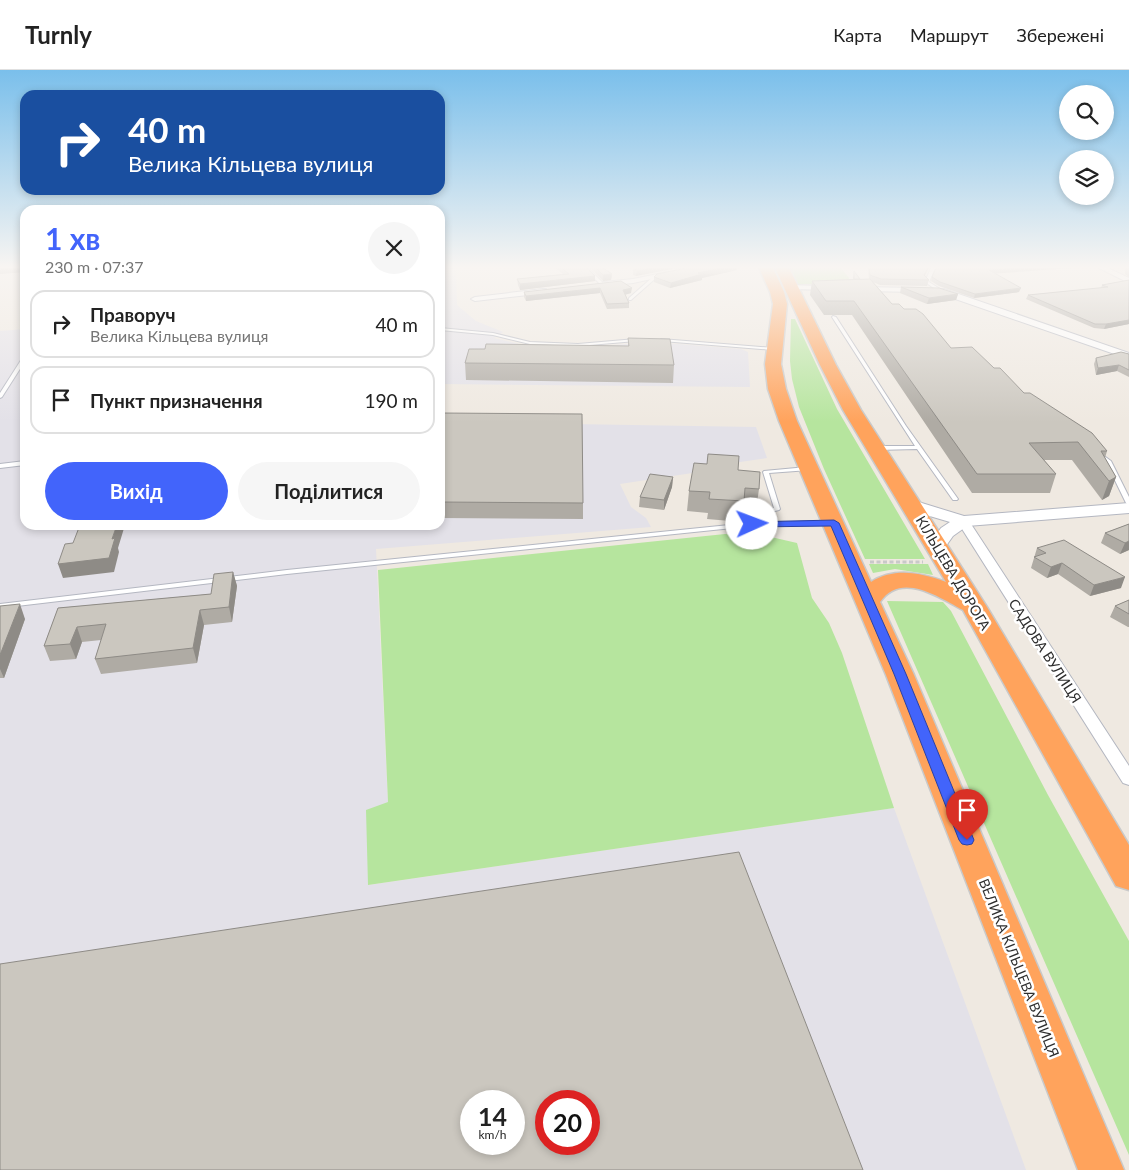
<!DOCTYPE html>
<html lang="uk">
<meta charset="utf-8">
<style>
body{margin:0;font-family:Lato,sans-serif;background:#f6f6f6;color:#222;height:100vh;display:flex;flex-direction:column;font-size:19px;white-space:nowrap}
*{box-sizing:border-box;margin:0}
p{font-size:16px;color:#767676}
.icon{flex:none;width:28px;height:28px;fill:none;stroke:currentColor;stroke-width:2;stroke-linecap:round;stroke-linejoin:round}
.map{position:relative;flex:1;overflow:hidden}
.side{position:absolute;left:20px;top:135px;width:425px;height:325px;display:flex;flex-direction:column;background:#fff;border-radius:15px;box-shadow:0 2px 8px #0003}
.side>*{flex:none}
.hud{position:absolute;left:20px;top:20px;width:425px;height:105px;border-radius:15px;box-shadow:0 2px 8px #0003;background:#1a4fa0;color:#fff;overflow:hidden}
.buttons{position:absolute;left:1059px;top:15px;display:grid;gap:10px}
.buttons a{display:grid;place-items:center;width:55px;height:55px;border-radius:50%;background:#fff;box-shadow:0 2px 8px #0003;font-size:25px}
.speed{position:absolute;left:460px;top:1020px;display:flex;gap:10px;font-size:25px;font-weight:700;text-align:center}
.speed>*{display:grid;place-content:center;width:65px;height:65px;border-radius:50%;background:#fff;box-shadow:0 2px 8px #0003;line-height:1}
.speed small{font-size:12px;font-weight:400}
.speed .limit{border:8px solid #d22;background:#fff;color:#111}
.pin{position:absolute;display:grid;place-items:center;width:42px;height:42px;color:#fff;margin:-51px -21px;border-radius:50% 50% 50% 0;rotate:-45deg;box-shadow:0 0 5px #0007}
.pin .icon{rotate:45deg}
.me{position:absolute;width:55px;margin:-28px;rotate:88deg;stroke-linejoin:round;filter:drop-shadow(0 0 4px #0008)}
.turn{display:flex;align-items:center;gap:18px;height:105px;padding:0 25px;font-size:22px}
.turn .icon{width:65px;height:65px;stroke-width:2.5}
.turn b{display:block;font-size:35px;line-height:42px}
.round{display:grid;place-items:center;flex:none;width:52px;height:52px;border-radius:26px;background:#f6f6f6}
.summary{display:flex;align-items:center;justify-content:space-between;height:85px;padding:0 25px}
h1{font-size:30px;font-weight:700;line-height:38px;color:#4264fb}
.action{display:flex;gap:10px;margin-top:auto;padding:10px 25px}
.action a{flex:1;height:58px;border-radius:30px;background:#4264fb;color:#fff;font-size:20px;font-weight:700;line-height:58px;text-align:center}
.action a+a{background:#f6f6f6;color:#222}
ul{padding:0;list-style:none}
li{display:flex;align-items:center;gap:15px;height:68px;margin:0 10px 8px;padding:0 15px;border:2px solid #e0e0e0;border-radius:15px}
li div{flex:1}
li b{display:block;font-size:19px}
li em{font-style:normal}
header{display:flex;align-items:center;gap:30px;box-sizing:border-box;height:70px;padding:0 25px;background:#fff;border-bottom:1px solid #e0e0e0}
header strong{font-size:24px}
nav{display:flex;gap:28px;margin-inline-start:auto;font-size:18px}
.map>svg:first-child{display:block}
.industrial{fill:#e3e1e8;fill-rule:evenodd}
.green{fill:#b6e59e}
.lines{fill:none;stroke-linecap:round;stroke-linejoin:round}
.lane-casing{stroke:#b4b7c1;stroke-width:2}
.street-casing{stroke:#b4b7c1;stroke-width:2}
.secondary-casing{stroke:#b4b7c1;stroke-width:2}
.highway-casing{stroke:#c9c9c9;stroke-width:3}
.path{stroke:#c9c9c9;stroke-width:3;stroke-dasharray:4 2.5;stroke-linecap:butt}
.lane{fill:#fff;fill-rule:evenodd}
.street{fill:#fff;fill-rule:evenodd}
.secondary{fill:#fff;fill-rule:evenodd}
.highway{fill:#ffa35c;fill-rule:evenodd}
.wall{fill:#afaba4}
.shaded-wall{fill:#8e8b86}
.building{fill:#cbc7bf;stroke:#8e8b86;fill-rule:evenodd}
.route{fill:#4264fb;stroke:#2b41a3}
.labels{text-anchor:middle;stroke-width:5;stroke-linejoin:round;paint-order:stroke}
.street-label{font-size:14px;fill:#2e2e2e;stroke:#fff}
</style>
<header>
<strong>Turnly</strong>
<nav><a>Карта</a><a>Маршрут</a><a>Збережені</a></nav>
</header>
<div class="map">
<svg width="1129" height="1100" viewBox="0 0 1129 1100">
<rect width="100%" height="100%" fill="#efe9e1"/>
<path class="industrial" d="M440,198H456L457,235L476,251L503,262L494,268L524,275L585,277L653,272L741,279L748,282L750,317L440,314Z
M25,259V455H440V352L756,357L767,388L713,396L699,402L620,414L631,437L646,448L651,457L376,479L388,732L369,815L894,738L1026,1100H0V261ZM471,1031H514V1074H471ZM546,1031H589V1074H546Z"/>
<path class="green" d="M789,198H841L849,208L850,214H796Z
M791,249H795L837,339L925,489H865L824,399L799,337L792,309L790,291Z
M725,464L771,467L797,473L812,528L829,553L842,583L894,738L368,815L366,740L388,732L378,500Z
M869,494H928L933,505L895,499L873,503Z
M887,531L943,532L951,541L1048,725L1129,871V1085Z"/>
<g class="lines">
<g class="lane-casing">
<path id="lane" d="M584,198H588L603,213V215H601Z
M931,198H935L929,212L940,219V221H938L925,212Z
M654,206L657,207L631,230H629V228Z
M833,246L836,247L906,356L958,429L957,430H953L917,379L876,380L873,378L876,376H915L832,247Z
M440,258L493,263L530,272L578,274L636,269L638,270L636,271L578,276L530,274L493,265L440,260Z
M661,269L774,278L776,279L774,280L662,271H661Z
M23,287H25V291L2,327L0,328V323Z
M1100,383L1111,391L1129,427V435L1126,433L1106,392L1097,385Z
M25,391V395L0,398V394Z
M807,397L810,399L809,400L769,403L780,439L779,440L755,446V452L832,451L834,452L835,453L834,454L752,456L287,504L0,538V534L287,500L749,453L750,444L774,438L763,402L764,401Z"/>
</g>
<g class="street-casing">
<path id="street" d="M688,198H703L633,213L604,216L600,214L604,212L633,209Z
M1099,198H1108L1129,208V213Z
M787,215L829,216L833,218L829,220L790,219H787Z
M858,217L919,218L923,220L919,222L861,221H858Z
M543,219H546V223L475,231L471,229L475,227Z
M938,219H944L1129,283V289L938,223Z
M963,447L969,451L1129,696V715L1123,713L957,451Z"/>
</g>
<g class="secondary-casing">
<path id="secondary" d="M912,430L964,446L1129,433V443L967,456L953,466L943,480L937,481L931,480L928,476L941,458L950,452L906,439L904,435L906,431Z"/>
</g>
<g class="highway-casing">
<path id="highway" d="M759,198H773L784,222L787,234L781,294L786,319L797,351L871,512C895,497 921,503 946,512L843,340L820,295L776,200L778,198H788L790,200L836,295L861,340L987,537L1129,775V820L1116,816L963,540C939,527 901,501 880,532L914,605L1124,1100H1078L886,605L779,351L768,319L765,294L773,234L770,222Z"/>
</g>
<path class="path" d="M870,492H923"/>
<use href="#lane" class="lane"/>
<use href="#street" class="street"/>
<use href="#secondary" class="secondary"/>
<use href="#highway" class="highway"/>
</g>
<path class="wall" d="M556,198H587L595,206V211L520,220L518,215L517,209L563,204Z
M591,198H603L612,204L611,210L603,211Z
M643,198L636,206L633,205V200Z
M687,198H737V200L702,208V210L670,218L654,212V207Z
M868,198H929L925,206L929,210L927,216L880,215L873,212L892,234L904,239L951,278L994,298L1024,323L1107,381L1105,388L1116,407L1109,426L1102,430L1072,390H1044L1056,404L1050,423H972L852,245H824L810,225L812,211L853,209L854,201L860,209H869Z
M1125,198H1129V207L1125,204Z
M996,203L1019,222L974,228L939,216L931,211L932,207Z
M1129,210V254L1104,259L1094,258L1026,229L1028,225L1101,218L1102,215Z
M621,211L631,223L625,225L629,233V238L607,239L600,223L526,231L524,227V222Z
M901,217L958,224L956,230L927,234L900,223Z
M628,268L674,295L673,313L466,310L465,293L485,279L628,276Z
M1129,284V307L1117,301L1096,305L1094,294L1096,288Z
M440,343L583,433V449L440,448Z
M738,400L759,419L756,440L743,439L742,452L707,449L708,443L687,441L689,421Z
M673,407L672,417L664,440L639,437L640,427Z
M1129,454V480L1120,484L1101,473L1105,463Z
M1037,478L1121,518L1090,526L1058,504L1047,508L1031,498Z
M233,502L237,516L232,552L204,555L197,593L101,604L95,589L101,570L82,572L76,589L50,591L44,576L58,538L211,524Z
M1129,530V557H1128L1110,547L1115,536Z
M0,536L25,549L4,608H0Z"/>
<path class="shaded-wall" d="M0,198H25V202L0,204Z
M651,198H678L636,206L637,201Z
M720,198H737V200L702,208V210L670,218L671,213L698,203Z
M1013,198H1073L988,204L989,200Z
M612,204L611,210L603,211V205Z
M595,206V211L520,220V214Z
M600,218V223L526,231V226Z
M632,218L631,223L623,225V220Z
M1021,218L1019,222L974,228L975,224Z
M958,224L956,230L927,234L929,228Z
M1129,250V254L1104,259L1106,254Z
M1119,295L1117,301L1096,305L1098,298Z
M673,407L672,417L664,440V430Z
M1116,407L1109,426L1102,430L1109,411Z
M117,455H125L118,478L119,482L114,502L63,508L58,494L112,469Z
M1129,471V480L1120,484L1125,473Z
M1062,493L1058,504L1047,508L1051,497Z
M233,502L237,516L232,552L229,537Z
M1125,507L1121,518L1090,526L1094,515Z
M20,534L25,549L4,608L0,599V585Z
M200,540L204,555L197,593L193,578Z
M77,557L82,572L76,589L70,574Z"/>
<path class="building" d="M562,198H587L595,206L520,214L517,209L569,204Z
M596,198H603L612,204L603,205Z
M643,198H651L637,201L633,200Z
M687,198H720L698,203L702,204L671,213L654,207L657,204Z
M869,198H928L924,205L929,210L881,209L870,205Z
M936,198H1013L989,200L1021,218L975,224L940,212L932,207Z
M854,201L860,209H854Z
M870,209L892,234H899L904,239H916L923,244L951,278L972,277L994,298H1000L1024,323H1030L1092,363L1107,381H1101L1116,407L1109,411L1078,372L1029,373L1056,404H977L854,231H826L812,211Z
M1129,210V250L1106,254H1095L1028,225L1108,217L1102,215Z
M621,211L632,218L623,220L629,233L607,234L600,218L526,226L524,222Z
M901,217L939,218L958,224L929,228Z
M628,268L670,269L674,295L465,293L469,279H485L486,274L629,276Z
M1121,282L1129,284V300L1119,295L1098,298L1096,288Z
M440,343L582,344L583,433L440,432Z
M708,384L739,386L738,400L760,402L759,419L745,418L744,431L709,429L710,422L689,421L694,393L707,394Z
M650,404L673,407L664,430L640,427Z
M1129,454V471L1125,473L1105,463Z
M80,455H117L112,469L115,468L109,488L58,494L65,474L73,473Z
M1064,470L1125,507L1094,515L1062,493L1051,497L1034,487L1046,483L1037,478Z
M233,502L229,537L200,540L193,578L95,589L106,554L77,557L70,574L44,576L58,538L211,524L214,504Z
M1129,530V544L1115,536Z
M20,534L0,585V536Z
M739,782L863,1100H0V894ZM471,1031H514V1074H471ZM546,1031H589V1074H546Z"/>
<linearGradient id="sky" x2="0" y2="1"><stop stop-color="#7abfeb"/><stop offset="0.56" stop-color="#f8f5f2"/><stop offset="1" stop-color="#f8f5f2" stop-opacity="0"/></linearGradient>
<rect width="1129" height="352" fill="url(#sky)"/>
<path class="route" d="M834,450L839,453L906,604L974,770L972,774L967,775L962,774L959,770L894,604L831,456L752,457L747,454L752,452Z"/>
<g class="labels">
<g class="street-label">
<text transform="translate(953 503) rotate(59)" y="5">КІЛЬЦЕВА ДОРОГА</text>
<text transform="translate(1045 581) rotate(57)" y="5">САДОВА ВУЛИЦЯ</text>
<text transform="translate(1019 898) rotate(68)" y="5">ВЕЛИКА КІЛЬЦЕВА ВУЛИЦЯ</text>
</g>
</g>
</svg>
<div class="buttons">
<a><svg class="icon" aria-label="search" viewBox="0 0 24 24"><circle cx="10" cy="10" r="6"/><path d="M15 15l6 6"/></svg></a>
<a><svg class="icon" aria-label="layers" viewBox="0 0 24 24"><path d="M12 4l9 5-9 5-9-5zM3 14l9 5 9-5"/></svg></a>
</div>
<div class="speed"><div>14<small>km/h</small></div><div class="limit">20</div></div>
<div class="pin" style="left:967px;top:770px;background:#d93025"><svg class="icon" aria-label="arrive" viewBox="0 0 24 24"><path d="M6 21V4h12l-3 4 3 4H6"/></svg></div>
<svg class="me" style="left:752px;top:454px" viewBox="-20 -20 40 40"><circle r="19" fill="#fff"/><path d="M0-13L10 11 0 6-10 11z" fill="#4264fb"/></svg>
<div class="hud">
<div class="turn"><svg class="icon" aria-label="right" viewBox="0 0 24 24"><path d="M7 20v-9h11M14 6l5 5-5 5"/></svg><div><b>40 m</b>Велика Кільцева вулиця</div></div>
</div>
<section class="side">
<div class="summary"><div><h1>1 хв</h1><p>230 m · 07:37</p></div><a class="round"><svg class="icon" aria-label="close" viewBox="0 0 24 24"><path d="M6 6l12 12M18 6L6 18"/></svg></a></div>
<ul>
<li><svg class="icon" aria-label="right" viewBox="0 0 24 24"><path d="M7 20v-9h11M14 6l5 5-5 5"/></svg><div><b>Праворуч</b><p>Велика Кільцева вулиця</p></div><em>40 m</em></li>
<li><svg class="icon" aria-label="arrive" viewBox="0 0 24 24"><path d="M6 21V4h12l-3 4 3 4H6"/></svg><div><b>Пункт призначення</b></div><em>190 m</em></li>
</ul>
<div class="action"><a>Вихід</a><a>Поділитися</a></div>
</section>
</div>
